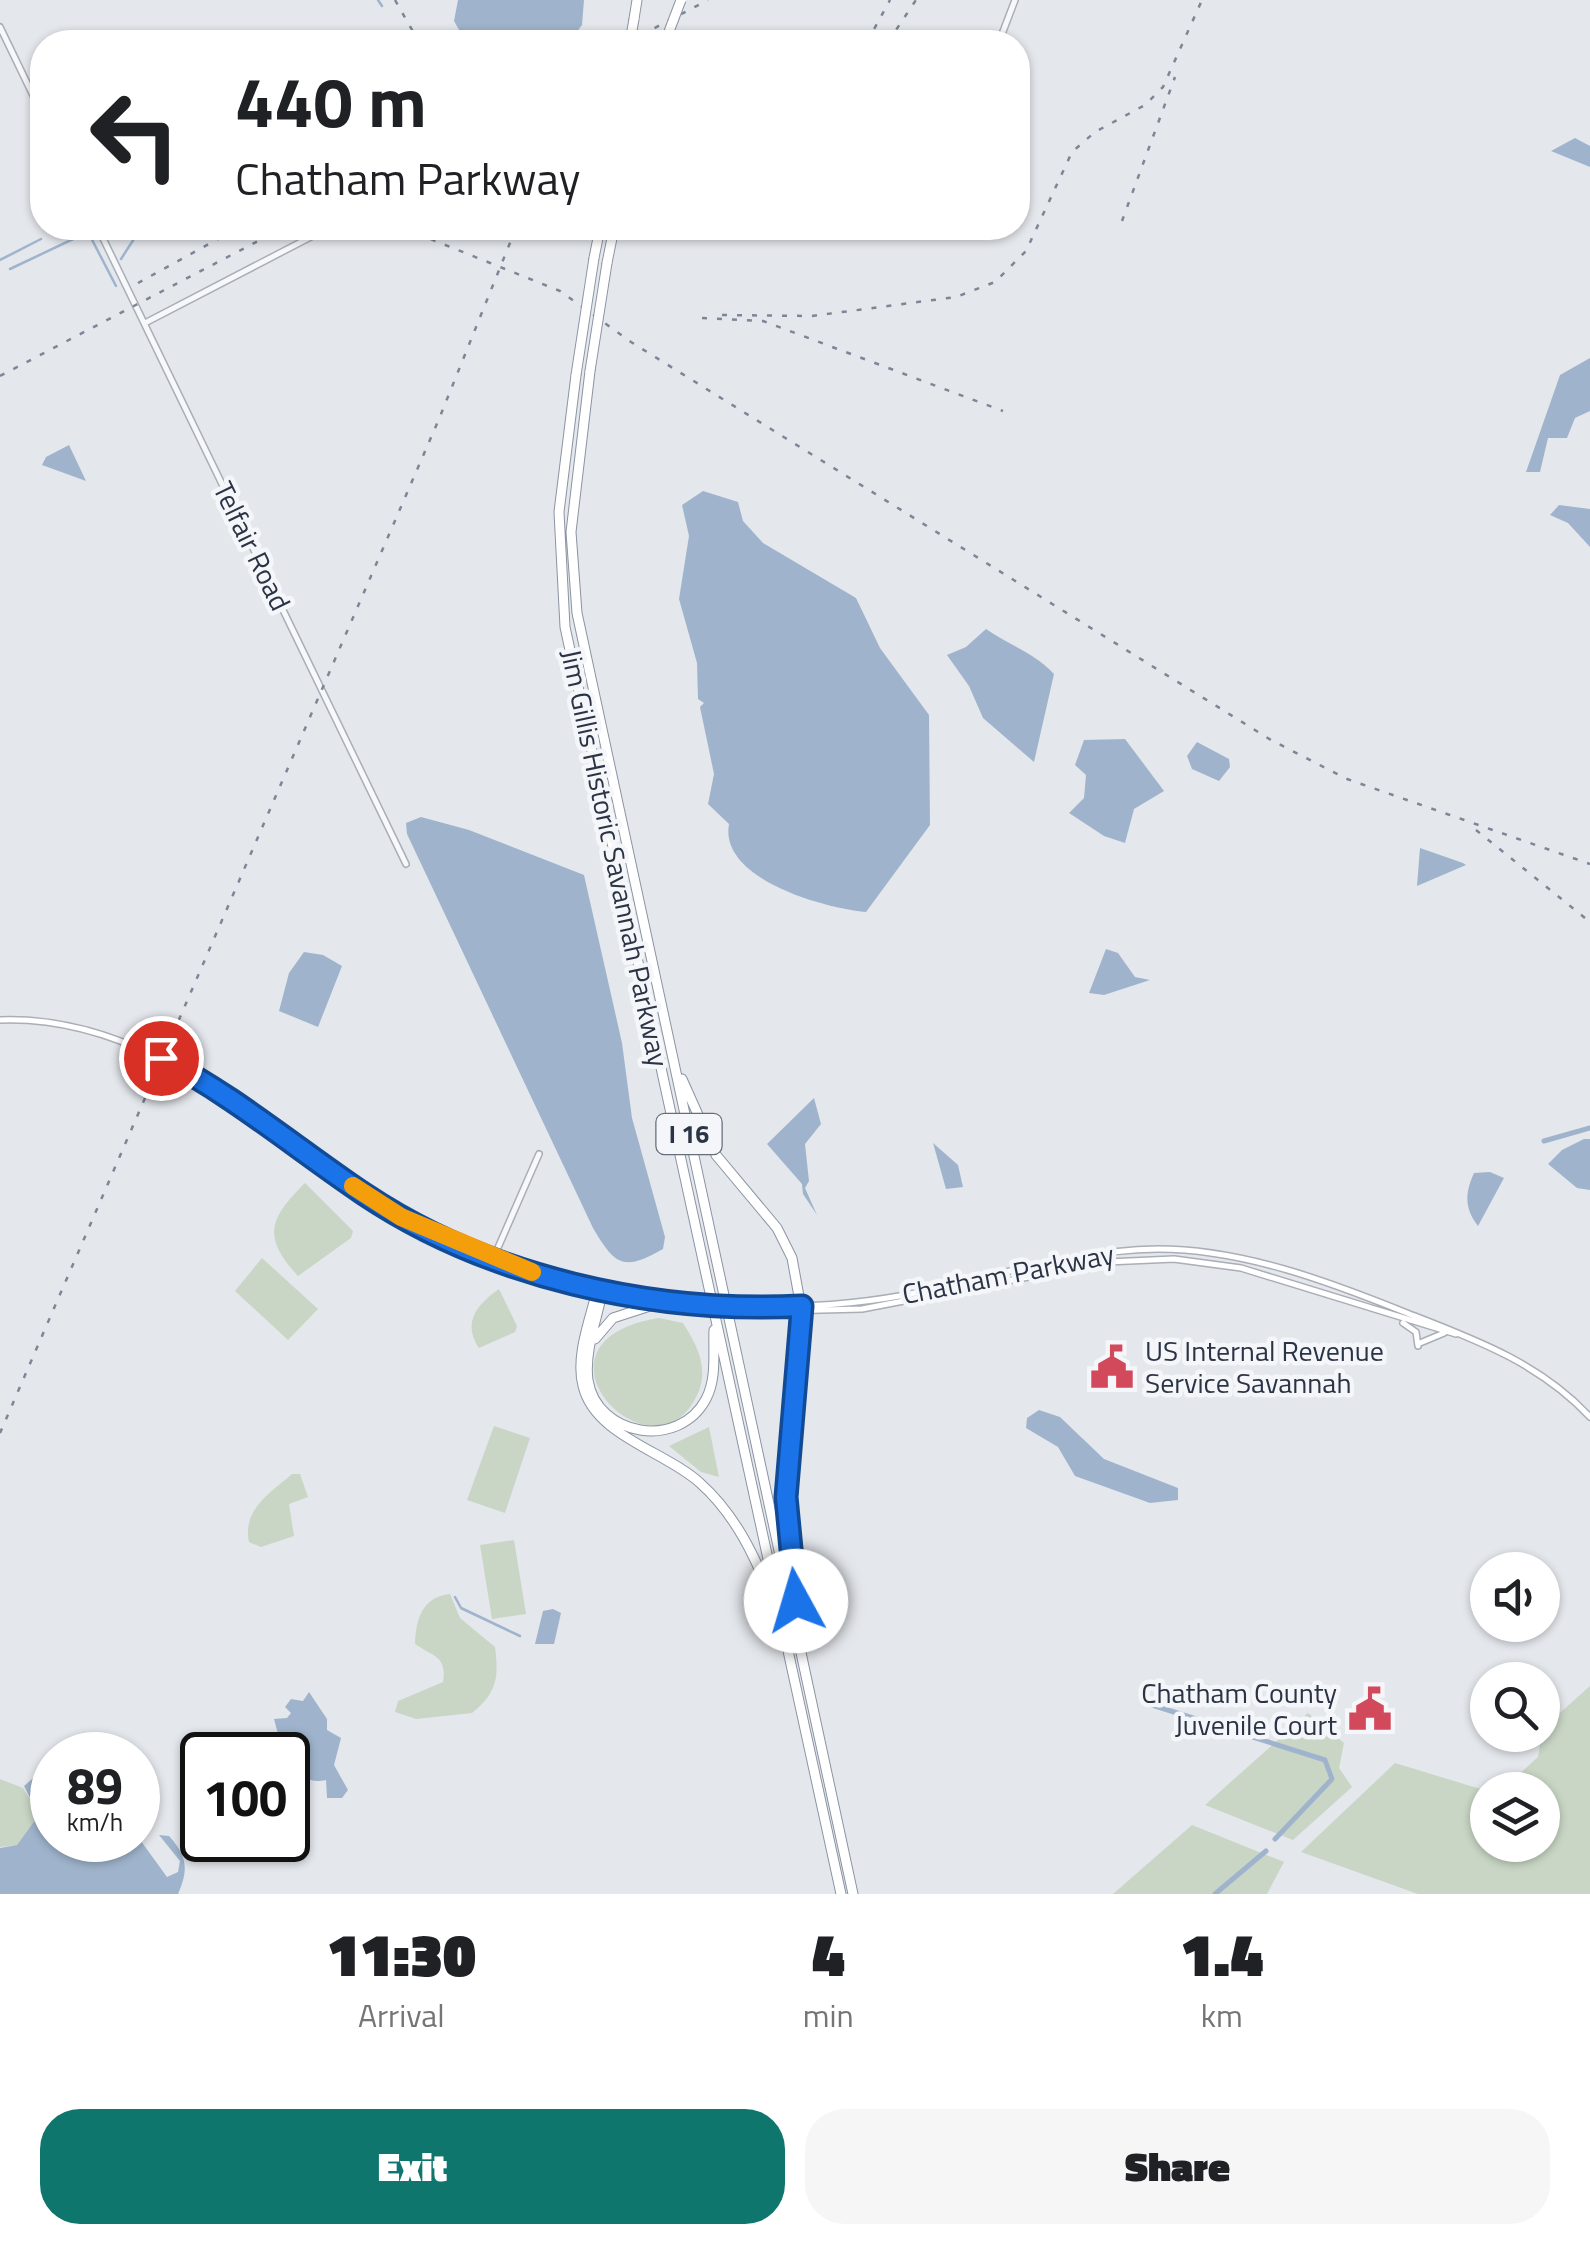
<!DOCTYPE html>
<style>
body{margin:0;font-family:"Titillium Web",sans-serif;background:#f6f6f6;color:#202124;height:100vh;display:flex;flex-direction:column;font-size:38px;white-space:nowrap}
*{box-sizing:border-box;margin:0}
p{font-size:32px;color:#757577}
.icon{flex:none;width:55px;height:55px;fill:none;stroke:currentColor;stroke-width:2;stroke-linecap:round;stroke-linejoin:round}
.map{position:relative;height:1894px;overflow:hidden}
.details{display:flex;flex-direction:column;background:#fff;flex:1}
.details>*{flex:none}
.top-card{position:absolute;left:30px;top:30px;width:1000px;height:210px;border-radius:40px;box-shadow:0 2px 8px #0004;background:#fff;color:#202124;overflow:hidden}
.controls{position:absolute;left:1470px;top:1552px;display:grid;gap:20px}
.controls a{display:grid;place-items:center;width:90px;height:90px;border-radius:50%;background:#fff;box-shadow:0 2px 8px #0004;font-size:50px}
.speed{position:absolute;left:30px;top:1732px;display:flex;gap:20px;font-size:50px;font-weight:700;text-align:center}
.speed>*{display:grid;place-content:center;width:130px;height:130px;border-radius:50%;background:#fff;box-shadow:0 2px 8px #0004;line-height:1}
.speed small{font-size:25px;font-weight:400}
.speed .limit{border:5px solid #111;border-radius:15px;background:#fff;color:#111}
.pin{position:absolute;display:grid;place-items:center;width:85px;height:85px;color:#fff;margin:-42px;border:5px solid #fff;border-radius:50%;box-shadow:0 2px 10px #0007}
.me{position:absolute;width:110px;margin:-55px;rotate:354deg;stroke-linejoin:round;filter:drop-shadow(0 0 8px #0008)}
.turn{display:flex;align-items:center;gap:35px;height:210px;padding:0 40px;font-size:45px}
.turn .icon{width:130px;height:130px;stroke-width:2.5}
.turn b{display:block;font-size:70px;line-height:85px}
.eta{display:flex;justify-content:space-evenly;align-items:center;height:170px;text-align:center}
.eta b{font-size:60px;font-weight:800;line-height:70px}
.action{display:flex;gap:20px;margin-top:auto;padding:20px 40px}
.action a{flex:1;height:115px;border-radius:40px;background:#0f766e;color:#fff;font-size:40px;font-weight:800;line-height:115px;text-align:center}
.action a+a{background:#f6f6f6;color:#202124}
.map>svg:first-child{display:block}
.green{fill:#c9d6c5}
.water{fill:#9fb4cc}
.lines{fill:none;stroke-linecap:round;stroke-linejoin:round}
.stream{stroke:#9fb4cc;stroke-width:2.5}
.canal{stroke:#9fb4cc;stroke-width:5}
.tertiary-casing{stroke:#a9aeb7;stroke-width:8}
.secondary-casing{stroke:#a9aeb7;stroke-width:8}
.motorway-casing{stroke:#8b94a3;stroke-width:11}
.tertiary{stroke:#f7f8fa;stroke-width:5}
.secondary{stroke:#fff;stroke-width:5}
.motorway{stroke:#fff;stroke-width:9}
.rail{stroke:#7d8696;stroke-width:2.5;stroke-dasharray:5 10;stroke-linecap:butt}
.secondary-bridge-casing{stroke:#a9aeb7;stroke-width:8;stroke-linecap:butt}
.motorway-bridge-casing{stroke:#8b94a3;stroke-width:11;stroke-linecap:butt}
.secondary-bridge{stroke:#fff;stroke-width:5}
.motorway-bridge{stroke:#fff;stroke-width:9}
.route-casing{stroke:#114b97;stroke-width:25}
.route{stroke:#1a73e8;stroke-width:18}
.slow{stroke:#f59e0b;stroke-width:18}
.labels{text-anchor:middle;stroke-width:9;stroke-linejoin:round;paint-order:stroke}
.shield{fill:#f4f6f9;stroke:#676e7b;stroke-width:2.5}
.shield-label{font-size:25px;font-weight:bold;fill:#2b3445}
.street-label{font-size:28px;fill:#2b3445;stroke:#f4f6f9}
.poi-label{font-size:28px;fill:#2b3445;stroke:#f4f6f9;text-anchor:start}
</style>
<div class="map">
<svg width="1590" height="1894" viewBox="0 0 1590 1894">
<rect width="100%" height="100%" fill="#e4e7ec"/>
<path class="green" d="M305,1183L353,1231L351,1238L298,1276C261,1236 270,1218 305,1183Z
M262,1258L318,1309L288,1340L235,1291Z
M499,1289L517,1326L515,1332L479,1348C462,1323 477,1304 499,1289Z
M659,1318L683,1323C699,1348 711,1373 694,1401C647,1482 515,1341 659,1318Z
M494,1426L530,1438L505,1513L467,1500Z
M709,1427L719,1477L701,1472L669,1446Z
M292,1474H300L308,1497L289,1504L294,1536L261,1547L249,1542C242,1510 270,1493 292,1474Z
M514,1540L526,1614L492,1619L480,1545Z
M450,1594L460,1618L495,1647C499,1677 497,1693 472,1713L416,1719L395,1712L398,1701L443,1682C447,1656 434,1657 415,1644C416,1619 422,1597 450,1594Z
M1590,1686V1894H1418L1301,1852L1395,1763L1487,1791L1488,1845H1542V1790H1502L1538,1757L1543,1728Z
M1308,1713L1344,1743L1339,1768L1352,1787L1293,1840L1205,1805Z
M0,1779L23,1788L40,1815L17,1845L0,1847Z
M1192,1825L1284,1862L1267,1894H1113Z"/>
<path class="water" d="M458,0H584L582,25L569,42H466L454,21Z
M1575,138L1590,146V167L1551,151Z
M1590,358V411L1575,418L1567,438H1548L1540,472H1526L1560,375Z
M69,445L86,481L42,465L46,457Z
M703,491L738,502L743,521L763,543L856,598L880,648L929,715L930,825L866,912C823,908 719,879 729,824L708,804L714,774L700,707L704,703L698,699L697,663L679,599L689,536L682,505Z
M1559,505L1590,509V547L1568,523L1550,515Z
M986,629C1010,646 1034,652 1054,674L1034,762L983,718L969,686L947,655L966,647Z
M1125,739L1164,791L1134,809L1125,843L1104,836L1069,813L1084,798L1086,775L1075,765L1084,740Z
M1197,742L1229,759L1230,767L1219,781L1192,769L1187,756Z
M421,817L469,830L584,875L622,1043L632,1118L665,1237L663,1249C623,1272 615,1265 593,1228L407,834L406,823Z
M1420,848L1463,863L1466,865L1417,886Z
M1106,949L1118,953L1135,977L1150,980L1104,995L1089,993Z
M304,952L323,955L342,966L318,1027L279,1011L289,973Z
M814,1098L821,1124L805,1144L809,1181L805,1188L817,1215L803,1194L802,1184L767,1144Z
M1584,1139H1590V1190L1577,1188L1548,1164L1562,1150Z
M933,1143L958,1165L963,1187L946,1189Z
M1490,1172L1504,1178L1478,1226C1464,1208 1465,1193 1474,1173Z
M1039,1410L1060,1417L1104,1459L1178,1488V1500L1150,1503L1075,1476L1058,1447L1026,1428L1027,1418Z
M553,1609L561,1613L554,1644H535L543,1611Z
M309,1692L327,1719V1730L341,1738L334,1765L348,1790L342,1798H327L326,1780C298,1786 301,1763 287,1755C282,1752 277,1753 272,1749L278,1734L274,1719L287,1718L291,1713L285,1707L291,1699L303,1701Z
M52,1762V1840L138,1837L167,1877L178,1872L180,1861L159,1835L169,1836C187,1856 189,1869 178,1894H0V1848L17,1845L39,1815L24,1786Z"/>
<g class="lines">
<path class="stream" d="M378,0L382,6
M55,232L63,228
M121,259L141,228
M0,260L41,239
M10,269L88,232L116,286
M455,1597L461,1608L520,1636"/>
<path class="canal" d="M1544,1141L1590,1128
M1152,1705L1325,1760L1332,1779L1275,1839
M1215,1894L1266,1851"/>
<g class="tertiary-casing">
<path id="tertiary" d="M0,27L42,114
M684,42L719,38L750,42
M999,42L1015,0
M98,228L406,864
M145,323L328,228
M493,1259L539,1154"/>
</g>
<g class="secondary-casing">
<path id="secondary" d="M0,1020C157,1014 270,1140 397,1214C486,1266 590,1297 692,1310
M548,1277L692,1302
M746,1306C804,1308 863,1304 920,1292C999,1275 1077,1250 1158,1249C1243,1249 1330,1282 1407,1313C1474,1339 1540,1363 1590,1417
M745,1312L862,1309L1107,1262L1174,1259L1241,1268L1456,1334
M1403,1323L1416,1332L1418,1346
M1420,1343L1444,1333"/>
</g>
<g class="motorway-casing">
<path id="motorway" d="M634,19L637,0
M594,258L600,228
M607,263L614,228
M590,371L571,532L577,613L853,1894
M576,375L559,512L565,627L841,1894
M682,1079L716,1155L777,1228L792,1258L802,1313L786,1497L796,1602
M598,1287C591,1317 575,1355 583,1386C595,1436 665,1451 700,1483C736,1515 755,1557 773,1601
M603,1288C598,1316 584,1351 588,1380C597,1437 679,1450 706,1399C717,1378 713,1353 714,1330
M595,1339L613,1318L653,1305"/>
</g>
<use href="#tertiary" class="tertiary"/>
<use href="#secondary" class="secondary"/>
<use href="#motorway" class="motorway"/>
<path class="rail" d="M395,0L419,42
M628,42L708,0
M867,42L890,0
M888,42L916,0
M1122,221L1175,77
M403,228L560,291L631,342L1271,740L1347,779L1590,864
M138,283L238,228
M722,315L812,316L956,297L995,282L1026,251L1072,152L1095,132L1145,105L1163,87L1202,0
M702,318L763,321L1003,411
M0,376L283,228
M1476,830L1590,922
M0,1433L439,419L516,228"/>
<g class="secondary-bridge-casing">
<path id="secondary-bridge" d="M692,1302L746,1306
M692,1310L745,1312"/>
</g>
<g class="motorway-bridge-casing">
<path id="motorway-bridge" d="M630,42L634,19
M665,42L681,0
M590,371L607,263
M576,375L594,258"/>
</g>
<use href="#secondary-bridge" class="secondary-bridge"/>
<use href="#motorway-bridge" class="motorway-bridge"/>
</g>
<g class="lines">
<g class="route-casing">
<path id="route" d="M161,1058C233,1095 297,1149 364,1194C488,1277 653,1314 802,1306L786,1497L796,1601"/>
</g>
<use href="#route" class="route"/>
<path class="slow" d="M353,1186L401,1217L532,1272"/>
</g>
<defs>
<g id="civic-bare" transform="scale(3.45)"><path d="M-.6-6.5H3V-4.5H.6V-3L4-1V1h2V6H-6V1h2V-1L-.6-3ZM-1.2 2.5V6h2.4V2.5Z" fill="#d1495b" stroke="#f4f6f9" stroke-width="2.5" paint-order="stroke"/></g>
</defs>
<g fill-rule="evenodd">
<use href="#civic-bare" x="1112" y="1367"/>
<use href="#civic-bare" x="1370" y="1709"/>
</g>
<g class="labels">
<rect class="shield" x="656.5" y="1114" width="65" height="40" rx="8"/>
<g class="shield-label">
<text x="689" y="1143">I 16</text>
</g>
<g class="street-label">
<text transform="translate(252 546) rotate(64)" y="10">Telfair Road</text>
<text transform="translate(615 858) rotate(78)" y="10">Jim Gillis Historic Savannah Parkway</text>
<text transform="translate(1008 1274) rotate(-11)" y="10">Chatham Parkway</text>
</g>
<g class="poi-label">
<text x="1145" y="1361">US Internal Revenue<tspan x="1145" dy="32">Service Savannah</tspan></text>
<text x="1337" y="1703" text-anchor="end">Chatham County<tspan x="1337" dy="32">Juvenile Court</tspan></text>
</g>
</g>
</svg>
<div class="controls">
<a><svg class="icon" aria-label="sound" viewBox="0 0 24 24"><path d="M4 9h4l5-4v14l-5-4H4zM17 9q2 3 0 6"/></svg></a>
<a><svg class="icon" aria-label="search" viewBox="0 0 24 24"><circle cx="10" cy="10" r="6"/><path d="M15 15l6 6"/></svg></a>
<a><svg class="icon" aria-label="layers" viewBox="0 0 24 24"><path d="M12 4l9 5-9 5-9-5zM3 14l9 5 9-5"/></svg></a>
</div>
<div class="speed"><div>89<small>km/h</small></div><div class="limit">100</div></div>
<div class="pin" style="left:161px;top:1058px;background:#d93025"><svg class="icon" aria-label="arrive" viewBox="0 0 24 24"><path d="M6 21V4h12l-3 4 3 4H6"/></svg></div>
<svg class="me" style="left:796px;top:1601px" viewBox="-20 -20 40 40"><circle r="19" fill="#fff"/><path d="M0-13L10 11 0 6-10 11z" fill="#1a73e8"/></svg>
<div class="top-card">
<div class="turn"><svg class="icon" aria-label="left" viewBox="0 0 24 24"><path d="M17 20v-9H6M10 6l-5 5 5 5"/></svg><div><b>440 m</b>Chatham Parkway</div></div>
</div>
</div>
<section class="details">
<div class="eta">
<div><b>11:30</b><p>Arrival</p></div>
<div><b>4</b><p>min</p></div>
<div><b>1.4</b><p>km</p></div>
</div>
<div class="action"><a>Exit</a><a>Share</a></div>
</section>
